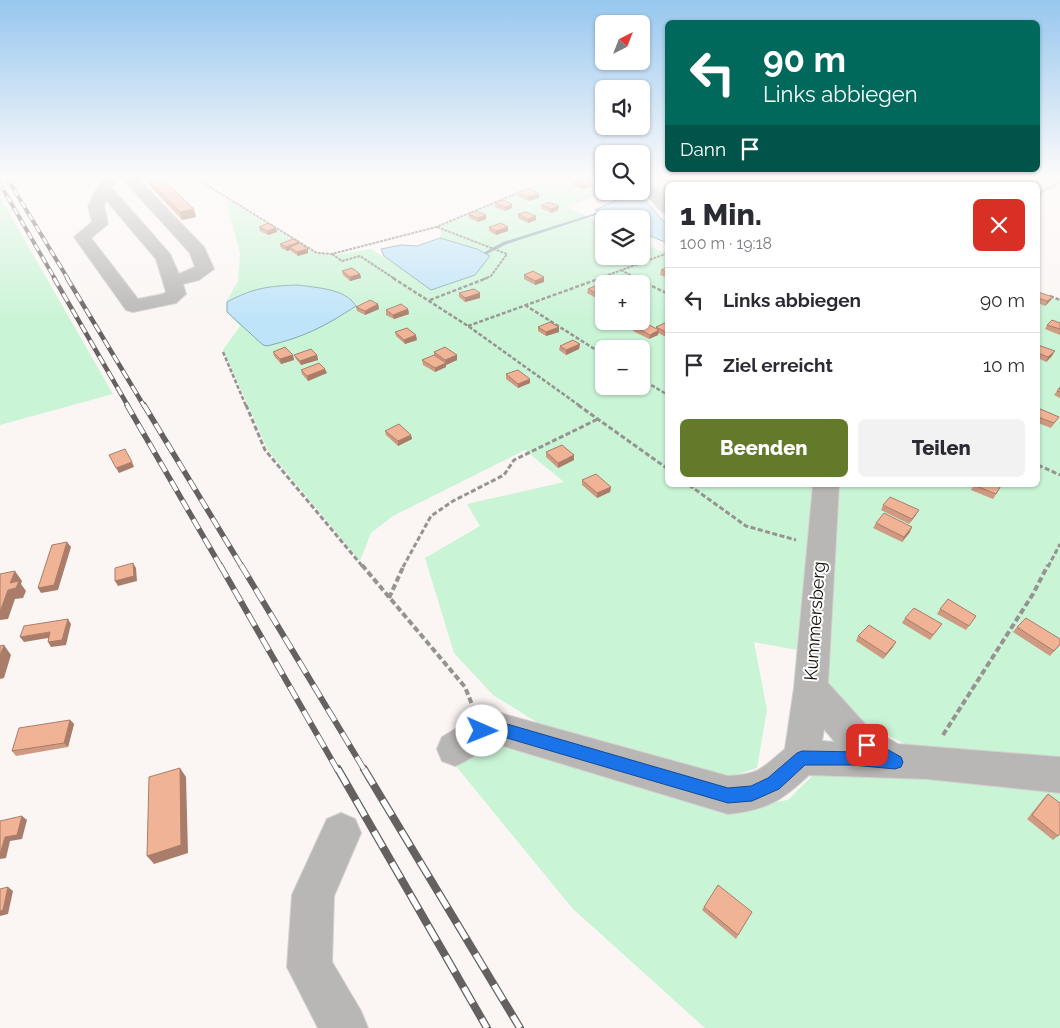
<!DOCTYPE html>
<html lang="de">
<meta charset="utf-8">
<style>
body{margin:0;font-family:Raleway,sans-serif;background:#f2f2f3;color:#2b2b33;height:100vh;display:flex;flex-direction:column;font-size:19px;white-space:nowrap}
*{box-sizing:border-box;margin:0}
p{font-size:16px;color:#7c7c81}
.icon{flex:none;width:28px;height:28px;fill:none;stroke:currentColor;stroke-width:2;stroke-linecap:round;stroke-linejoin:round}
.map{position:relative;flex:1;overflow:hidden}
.sheet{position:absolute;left:665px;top:182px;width:375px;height:305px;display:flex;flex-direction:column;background:#fff;border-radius:8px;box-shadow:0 1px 4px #0004}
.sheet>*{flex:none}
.hud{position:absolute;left:665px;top:20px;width:375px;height:152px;border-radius:8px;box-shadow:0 1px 4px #0004;background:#00695c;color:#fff;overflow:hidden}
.needle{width:32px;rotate:42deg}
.controls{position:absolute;left:595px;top:15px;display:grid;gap:10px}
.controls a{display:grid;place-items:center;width:55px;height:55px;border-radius:8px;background:#fff;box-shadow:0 1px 4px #0004;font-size:25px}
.pin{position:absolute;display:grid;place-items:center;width:42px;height:42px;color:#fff;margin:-21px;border-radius:10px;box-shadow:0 2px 8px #0006}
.me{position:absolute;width:55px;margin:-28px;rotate:91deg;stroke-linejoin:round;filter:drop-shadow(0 0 4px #0008)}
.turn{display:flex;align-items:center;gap:18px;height:105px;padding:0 15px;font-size:22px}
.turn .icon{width:65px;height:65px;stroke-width:2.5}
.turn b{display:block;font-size:35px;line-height:42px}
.then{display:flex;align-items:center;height:48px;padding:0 15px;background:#0003;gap:10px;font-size:19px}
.round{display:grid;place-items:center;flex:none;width:52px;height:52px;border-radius:8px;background:#f2f2f3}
.overview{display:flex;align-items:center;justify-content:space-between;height:85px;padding:0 15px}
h1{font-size:30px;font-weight:800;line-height:38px}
.cta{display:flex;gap:10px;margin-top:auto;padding:10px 15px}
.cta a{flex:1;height:58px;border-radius:8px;background:#637a2b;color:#fff;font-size:20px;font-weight:800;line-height:58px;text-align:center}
.cta a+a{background:#f2f2f3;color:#2b2b33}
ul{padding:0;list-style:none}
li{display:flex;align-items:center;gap:15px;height:65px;padding:0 15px;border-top:1px solid #e1e1e2}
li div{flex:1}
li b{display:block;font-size:19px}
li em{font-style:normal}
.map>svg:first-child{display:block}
.green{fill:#c9f4d6;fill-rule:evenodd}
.water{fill:#bee4f9;stroke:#8aa4b2}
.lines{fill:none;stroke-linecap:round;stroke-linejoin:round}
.stream{fill:#8aa4b2;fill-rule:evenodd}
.minor-casing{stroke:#d5d1cf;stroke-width:2}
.path-far3{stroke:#969391;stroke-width:2;stroke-dasharray:3 1;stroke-linecap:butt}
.path-far2{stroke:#969391;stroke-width:2.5;stroke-dasharray:4 2;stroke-linecap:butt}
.path-far1{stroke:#969391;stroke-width:3;stroke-dasharray:5 2.5;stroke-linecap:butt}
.path{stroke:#969391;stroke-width:4;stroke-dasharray:6 3;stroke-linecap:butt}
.minor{fill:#b9b7b6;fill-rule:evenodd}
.rail-far4-casing{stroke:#646160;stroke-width:4}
.rail-far3-casing{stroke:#646160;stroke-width:4.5}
.rail-far2-casing{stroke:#646160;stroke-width:5.5}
.rail-far1-casing{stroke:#646160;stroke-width:6}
.rail-casing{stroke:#646160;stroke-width:8}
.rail-far4{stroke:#fff;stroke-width:2.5;stroke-dasharray:7;stroke-linecap:butt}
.rail-far3{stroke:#fff;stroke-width:3;stroke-dasharray:9;stroke-linecap:butt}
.rail-far2{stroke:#fff;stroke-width:4;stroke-dasharray:11;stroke-linecap:butt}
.rail-far1{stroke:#fff;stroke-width:4.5;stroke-dasharray:14;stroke-linecap:butt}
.rail{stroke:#fff;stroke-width:5.5;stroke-dasharray:18;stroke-linecap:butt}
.wall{fill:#cf9a81}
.shaded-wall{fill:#a97d69}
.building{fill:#f1b396;stroke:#a97d69}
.route{fill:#1a73e8;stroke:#114b97}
.labels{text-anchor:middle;stroke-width:4;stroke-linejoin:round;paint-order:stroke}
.street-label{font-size:18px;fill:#0f0e0d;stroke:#fff}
</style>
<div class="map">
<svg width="1060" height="1028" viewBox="0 0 1060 1028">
<rect width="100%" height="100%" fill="#fbf6f4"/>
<path class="green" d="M549,178H604V191H607L567,207L604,224V256H641V242L660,251L667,252L668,485H821L802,651L754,642L767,710L757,768L723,779L538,723L493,695L454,653L425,558L480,526L467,504L564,482L525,450L393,516L371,533L360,561L268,450L223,350L240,326L227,312L226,302L238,281L240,254L226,199L317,254L334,255L371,249L418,279L425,287L485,253L440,238L442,225ZM604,284H641V321H604ZM604,349H641V386H604Z
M641,178H1058L1038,189V185H668L667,204Z
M0,197L113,394L0,425Z
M1038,292L1060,300V764L907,745L819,701L831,485H1038Z
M488,745L535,747L733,808L788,800L819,769L1060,785V1028H705L572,908L455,765Z"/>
<path class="water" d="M632,196L643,197L661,219L667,224V243L641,232V219H612L595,210L623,197Z
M440,238L477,249L490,256L475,275L431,290L384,256L381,249L401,245L417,246Z
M298,285C316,288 345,288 356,306C324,327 304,337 267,346L263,345L227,312V302C253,288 268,286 298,285Z"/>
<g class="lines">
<path class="stream" d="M599,212L602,213L507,244L487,254L483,253L503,242Z"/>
<g class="minor-casing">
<path id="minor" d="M104,178H119L112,188L170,254L179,274L195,267L190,253L122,178H137L204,247L214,269L199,280L183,284L186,294L176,303L133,312L126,310L74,237L92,222L88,206L97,188ZM106,200L156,259L166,292L163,294L138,299L91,238L108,224L104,206Z
M641,178H646L668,200V214L662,212L641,190Z
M813,485H839L828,683L866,725L898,744L1060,757V793L927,779L809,775C781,801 767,810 728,814L500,745C483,747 471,760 455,766L442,761L437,749L442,737L470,720L483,715L500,713L728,776C760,774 761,769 785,749L794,688ZM824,729L835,742L822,741Z
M341,813L355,819L361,833L334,896L332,962L361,1011L368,1028H318L287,967L292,895L327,819Z"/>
</g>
<path class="path-far3" d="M195,178L317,253L332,254L436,227L525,190
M1038,194L1060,182
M437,227L507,254L491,276L484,279
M332,254L342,261L360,256L395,279
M621,270L638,279
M597,279L668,253"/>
<path class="path-far2" d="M393,278L468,326L580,406
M636,278L668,294
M1050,296L1060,300
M430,300L487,278
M525,305L604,355
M468,326L601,278
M223,352L246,406
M641,379L668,395"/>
<path class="path-far1" d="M246,405L265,450L363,567
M578,405L668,469
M1038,465L1060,475
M689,485L746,526L796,540
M403,567L431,516L453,501L504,475L514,460L598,419
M1048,567L1060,544"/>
<path class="path" d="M362,565L465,687L473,707
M389,598L404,565
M943,735L1033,594L1048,565"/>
<use href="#minor" class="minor"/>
<g class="rail-far4-casing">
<path id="rail-far4" d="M7,178L68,279
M0,184L55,279"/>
</g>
<g class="rail-far3-casing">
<path id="rail-far3" d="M54,278L128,406
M67,278L144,406"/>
</g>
<g class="rail-far2-casing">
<path id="rail-far2" d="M127,405L221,567
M144,405L242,567"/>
</g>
<g class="rail-far1-casing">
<path id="rail-far1" d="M220,565L338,771
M241,565L365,771"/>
</g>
<g class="rail-casing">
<path id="rail" d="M338,769L487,1028
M364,769L520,1028"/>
</g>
<use href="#rail-far4" class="rail-far4"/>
<use href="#rail-far3" class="rail-far3"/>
<use href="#rail-far2" class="rail-far2"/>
<use href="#rail-far1" class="rail-far1"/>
<use href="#rail" class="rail"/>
</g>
<path class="wall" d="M146,178H162L196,217L182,220L148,184Z
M574,182H591V186L583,189L574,186Z
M518,192L539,198L528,201L518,196Z
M495,203L512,208L505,211L495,207Z
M542,205L559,206L558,210L551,213L541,208Z
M468,214L486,215V219L478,222L469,218Z
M518,214L536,216V220L528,223L518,218Z
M259,227L276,228L277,232L268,235L260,231Z
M489,227L508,231L496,235L489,231Z
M299,242L300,243L308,249V253L298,256L291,251L290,250L287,251L281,248L280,244Z
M668,267V278L660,275L661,270Z
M342,271L360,274L361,278L350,281L343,275Z
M524,275L544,282L535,285L524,279Z
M604,286V294L596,298L587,293L588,289Z
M1038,292L1053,297L1050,301L1045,306L1038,303Z
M459,293H480V298L465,302L459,297Z
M378,304L379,309L365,315L357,311L356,307Z
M408,309L409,314L394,319L386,315V310Z
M1060,323V335L1045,329L1047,325Z
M668,324V338L658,333V335L649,339L633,331V326L656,329V327Z
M538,327L559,332L546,336L538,331Z
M395,332L417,340L405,344L396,336Z
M580,344L579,349L566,355L559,350L560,346Z
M1038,345L1052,356L1046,362L1038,358Z
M273,352L293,355L294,360L281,364L274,356Z
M434,352L457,355V360L446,365V367L435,372L423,365L422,360L434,355Z
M294,355H317L318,360L301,365L296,359Z
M604,360V373L596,368V364Z
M301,370L327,373L308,381L302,374Z
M506,374L530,383L518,388L506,379Z
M1060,387V398L1054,395Z
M1038,408L1059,417L1051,428L1038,423Z
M385,431L411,435L412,439L398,446L386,435Z
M546,452L574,460L558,468L546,457Z
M582,480L611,487L610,492L597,498L582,485Z
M974,485H1002L993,499L971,490Z
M883,505L916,515L909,524L881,510Z
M876,523L910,532L902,542L873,528Z
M940,609L976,616L966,630L937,614Z
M905,618L942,624L930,640L902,623Z
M1017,627L1060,645L1050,656L1013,632Z
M858,636L893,647L883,659L856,641Z
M70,720L74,724L68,747L16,756L12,751Z
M1048,794L1058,836L1053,840L1027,819L1044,798Z
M704,907L752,912L736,939L702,910Z"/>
<path class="shaded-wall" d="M591,182V186L583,189V186Z
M539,194V198L528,201V197Z
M512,204V208L505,211V207Z
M559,206L558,210L551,213V209Z
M194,209L196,217L182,220L180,212Z
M486,215V219L478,222V218Z
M536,216V220L528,223V219Z
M508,227V231L496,235V231Z
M276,228L277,232L268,235L267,231Z
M299,242L300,246L290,247V250L287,251L286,247Z
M308,249V253L298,256L297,252Z
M360,274L361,278L350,281V277Z
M544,277V282L535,285V281Z
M604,290V294L596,298V293Z
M480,293V298L465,302V298Z
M1053,297L1050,301L1045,306L1047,301Z
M378,304L379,309L365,315V311Z
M408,309L409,314L394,319L393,315Z
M646,311L645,315L641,317V313Z
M559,327V332L546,336V332Z
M659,330L658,335L649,339L650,335Z
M416,335L417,340L405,344L404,340Z
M580,344L579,349L566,355V350Z
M1055,351L1052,356L1046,362L1048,357Z
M293,355L294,360L281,364L280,359Z
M317,355L318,360L301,365L300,361Z
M457,355V360L446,365V367L435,372V368L446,363L445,360Z
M325,369L327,373L308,381L307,376Z
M530,379V383L518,388V384Z
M411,435L412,439L398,446V441Z
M574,455V460L558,468V463Z
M132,462L134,467L119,473L116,468Z
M611,487L610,492L597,498V493Z
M919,510L916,515L909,524L912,519Z
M912,527L910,532L902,542L904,537Z
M67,542L71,547L58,590L41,593L38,588Z
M133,563L136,568L137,581L118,586L115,581Z
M15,571L22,581L21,584L26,591L23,598L15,599L8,619L0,620V610Z
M68,619L71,624L66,645L51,647L48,642Z
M50,632L54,637L24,642L20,637Z
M896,642L893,647L883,659L886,654Z
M0,645L2,648L4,645L11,655L4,678L0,679Z
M70,720L74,724L68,747L64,743Z
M180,768L186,777L188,853L154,864L147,856Z
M22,816L27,820L22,839L10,841L6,858L0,859V854L5,837Z
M8,887L13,891L8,914L0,916V911Z"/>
<path class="building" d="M147,178H162L194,209L180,212Z
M582,179L591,182L583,186L574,182Z
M530,189L539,194L528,197L518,192Z
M503,200L512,204L505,207L495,203Z
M549,202L559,206L551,209L542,205Z
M476,211L486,215L478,218L468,214Z
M526,212L536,216L528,219L518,214Z
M268,223L276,228L267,231L259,227Z
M501,223L508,227L496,231L489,227Z
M293,239L299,242L286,247L280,244Z
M300,243L308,249L297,252L290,247Z
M668,267V273L661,270Z
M352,268L360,274L350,277L342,271Z
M533,271L544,277L535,281L524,275Z
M600,284L604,286V290L596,293L588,289Z
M474,289L480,293L465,298L459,293Z
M1038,292L1053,297L1047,301L1038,298Z
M370,300L378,304L365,311L356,307Z
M401,304L408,309L393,315L386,310Z
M641,308L646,311L641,313Z
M1052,320L1060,323V329L1047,325Z
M550,322L559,327L546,332L538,327Z
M643,322L659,330L650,335L633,326Z
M665,323L668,324V333L656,327Z
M407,328L416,335L404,340L395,332Z
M573,340L580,344L566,350L560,346Z
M1038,345L1055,351L1048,357L1038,353Z
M285,347L293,355L280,359L273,352Z
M445,347L457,355L445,360L434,352Z
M311,349L317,355L300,361L294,355Z
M434,355L446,363L435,368L422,360Z
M604,360V368L596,364Z
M319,363L325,369L307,376L301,370Z
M518,370L530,379L518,384L506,374Z
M1060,387V392L1057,391Z
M1038,408L1059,417L1054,423L1038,417Z
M399,424L411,435L398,441L385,431Z
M562,445L574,455L558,463L546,452Z
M125,449L132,462L116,468L109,455Z
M596,474L611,487L597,493L582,480Z
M974,485H1001L996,494Z
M890,497L919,510L912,519L883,505Z
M884,513L912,527L904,537L876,523Z
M67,542L54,585L38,588L52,545Z
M133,563L134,576L115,581V568Z
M15,571L10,583L19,581L16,588L8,590L1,609L0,610V574Z
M948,599L976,616L969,626L940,609Z
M914,608L942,624L933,635L905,618Z
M1026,618L1060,639V644L1054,651L1017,627Z
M68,619L62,640L48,642L50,632L20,637L24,626Z
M869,625L896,642L886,654L858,636Z
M4,645L0,656V646Z
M70,720L64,743L12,751L19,728Z
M180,768L181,845L147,856L149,777Z
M1048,794L1060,803V833L1058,836L1032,815Z
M22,816L17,835L5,837L0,854V821Z
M718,885L752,912L738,935L704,907Z
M8,887L3,910L0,911V889Z"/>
<linearGradient id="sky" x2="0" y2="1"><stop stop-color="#97c7ef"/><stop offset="0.55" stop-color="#fdfbfa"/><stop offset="1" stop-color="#fdfbfa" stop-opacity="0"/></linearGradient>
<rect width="1060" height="322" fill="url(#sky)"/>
<path class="route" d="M500,722L728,788L751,786L768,778L797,753L802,751L865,752L859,745L862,740L867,738L901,757L903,762L901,767L895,769L852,765H805L779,789L752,801L728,803L500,736L482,737L477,735L475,731L477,726Z"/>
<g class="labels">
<g class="street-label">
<text transform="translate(815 621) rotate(-86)" y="6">Kummersberg</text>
</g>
</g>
</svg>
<div class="controls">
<a><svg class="needle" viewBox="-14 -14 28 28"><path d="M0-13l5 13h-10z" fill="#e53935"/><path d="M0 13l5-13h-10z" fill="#7c7c81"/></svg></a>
<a><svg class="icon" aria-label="sound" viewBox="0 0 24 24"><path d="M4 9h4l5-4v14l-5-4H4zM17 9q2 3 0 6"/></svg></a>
<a><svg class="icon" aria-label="search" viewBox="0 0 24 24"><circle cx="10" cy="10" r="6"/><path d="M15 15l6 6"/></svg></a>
<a><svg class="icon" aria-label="layers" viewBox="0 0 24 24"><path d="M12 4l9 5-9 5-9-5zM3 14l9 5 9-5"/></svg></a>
<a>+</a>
<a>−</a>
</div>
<div class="pin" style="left:867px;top:745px;background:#d93025"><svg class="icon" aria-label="arrive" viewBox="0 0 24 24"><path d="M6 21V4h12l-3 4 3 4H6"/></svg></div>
<svg class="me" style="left:482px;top:731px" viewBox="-20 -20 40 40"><circle r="19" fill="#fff"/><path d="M0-13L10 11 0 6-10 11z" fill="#1a73e8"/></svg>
<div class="hud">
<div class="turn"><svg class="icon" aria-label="left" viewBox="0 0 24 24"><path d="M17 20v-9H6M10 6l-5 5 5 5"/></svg><div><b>90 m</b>Links abbiegen</div></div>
<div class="then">Dann<svg class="icon" aria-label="arrive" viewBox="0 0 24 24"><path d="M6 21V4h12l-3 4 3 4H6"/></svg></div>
</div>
<section class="sheet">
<div class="overview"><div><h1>1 Min.</h1><p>100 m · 19:18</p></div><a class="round" style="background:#d93025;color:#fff"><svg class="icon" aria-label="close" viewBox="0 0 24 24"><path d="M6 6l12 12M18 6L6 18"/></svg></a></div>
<ul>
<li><svg class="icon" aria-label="left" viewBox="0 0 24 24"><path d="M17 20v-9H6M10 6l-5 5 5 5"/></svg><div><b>Links abbiegen</b></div><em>90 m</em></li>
<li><svg class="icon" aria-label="arrive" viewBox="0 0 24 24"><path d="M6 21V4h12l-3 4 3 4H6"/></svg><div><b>Ziel erreicht</b></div><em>10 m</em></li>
</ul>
<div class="cta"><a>Beenden</a><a>Teilen</a></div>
</section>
</div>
